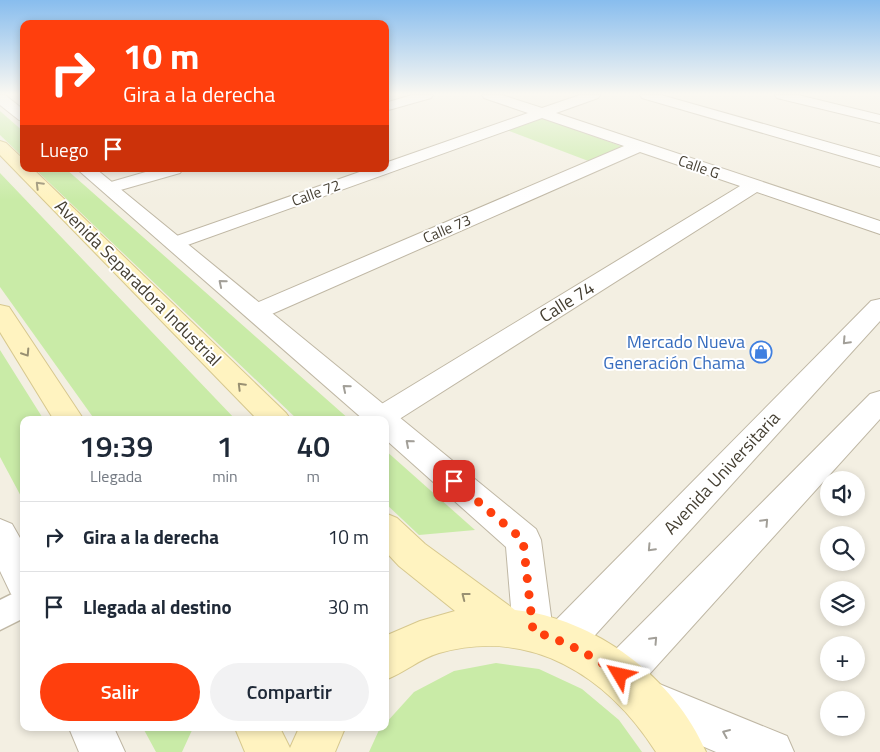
<!DOCTYPE html>
<html lang="es">
<meta charset="utf-8">
<style>
body{margin:0;font-family:"Titillium Web",sans-serif;background:#f2f2f3;color:#1f2937;height:100vh;display:flex;flex-direction:column;font-size:19px;white-space:nowrap}
*{box-sizing:border-box;margin:0}
p{font-size:16px;color:#747a83}
.icon{flex:none;width:28px;height:28px;fill:none;stroke:currentColor;stroke-width:2;stroke-linecap:round;stroke-linejoin:round}
.map{position:relative;flex:1;overflow:hidden}
.panel{position:absolute;left:20px;top:416px;width:369px;height:315px;display:flex;flex-direction:column;background:#fff;border-radius:10px;box-shadow:0 2px 8px #0003}
.panel>*{flex:none}
.banner{position:absolute;left:20px;top:20px;width:369px;height:152px;border-radius:10px;box-shadow:0 2px 8px #0003;background:#ff3f0d;color:#fff;overflow:hidden}
.controls{position:absolute;left:820px;top:471px;display:grid;gap:10px}
.controls a{display:grid;place-items:center;width:45px;height:45px;border-radius:50%;background:#fff;box-shadow:0 2px 8px #0003;font-size:25px}
.pin{position:absolute;display:grid;place-items:center;width:42px;height:42px;color:#fff;margin:-21px;border-radius:10px;box-shadow:0 2px 8px #0006}
.me{position:absolute;width:55px;margin:-28px;rotate:306deg;stroke-linejoin:round;filter:drop-shadow(0 0 4px #0008)}
.turn{display:flex;align-items:center;gap:18px;height:105px;padding:0 20px;font-size:22px}
.turn .icon{width:65px;height:65px;stroke-width:2.5}
.turn b{display:block;font-size:35px;line-height:42px}
.then{display:flex;align-items:center;height:48px;padding:0 20px;background:#0003;gap:10px;font-size:19px}
.eta{display:flex;justify-content:space-evenly;align-items:center;height:85px;text-align:center}
.eta b{font-size:30px;font-weight:600;line-height:35px}
.cta{display:flex;gap:10px;margin-top:auto;padding:10px 20px}
.cta a{flex:1;height:58px;border-radius:30px;background:#ff3f0d;color:#fff;font-size:20px;font-weight:600;line-height:58px;text-align:center}
.cta a+a{background:#f2f2f3;color:#1f2937}
ul{padding:0;list-style:none}
li{display:flex;align-items:center;gap:15px;height:70px;padding:0 20px;border-top:1px solid #e0e1e3}
li div{flex:1}
li b{display:block;font-size:19px}
li em{font-style:normal}
.map>svg:first-child{display:block}
.green{fill:#c9eba7}
.lines{fill:none;stroke-linecap:round;stroke-linejoin:round}
.pedestrian-casing{stroke:#bfb7a4;stroke-width:3}
.minor-casing{stroke:#bfb7a4;stroke-width:2}
.tertiary-casing{stroke:#bfb7a4;stroke-width:2}
.secondary-casing{stroke:#d7c88e;stroke-width:2}
.pedestrian{fill:#fff;fill-rule:evenodd}
.minor{fill:#fff;fill-rule:evenodd}
.tertiary{fill:#fff;fill-rule:evenodd}
.secondary{fill:#fff3c0;fill-rule:evenodd}
.oneway{stroke:#999072}
.oneway2{stroke:#a29f98}
.route{stroke:#ff3f0d;stroke-width:9;stroke-dasharray:0 16.2}
.labels{text-anchor:middle;stroke-width:4;stroke-linejoin:round;paint-order:stroke}
.far-street-label{font-size:15px;fill:#453f32;stroke:#fff}
.street-label{font-size:18px;fill:#453f32;stroke:#fff}
.shop-label{font-size:18px;fill:#366cbe;stroke:#fff;text-anchor:end}
</style>
<div class="map">
<svg width="880" height="752" viewBox="0 0 880 752">
<rect width="100%" height="100%" fill="#f3efe2"/>
<path class="green" d="M0,111L24,132V158L0,135Z
M543,118L626,148L591,162L507,130Z
M35,169H66L350,420H298Z
M0,173L236,420H95L0,287Z
M0,350L44,420H24V502L0,457Z
M385,450L475,530L419,535L385,503Z
M496,663L539,669L582,689L619,720L642,752H369L379,730L385,728V724L414,692L454,671Z
M143,728H193L182,752H156Z"/>
<g class="lines">
<g class="pedestrian-casing">
<path id="pedestrian" d="M24,588V618L0,630V600Z"/>
</g>
<g class="minor-casing">
<path id="minor" d="M412,95H433L431,98L385,111V103Z
M482,95H502L542,108L580,95H600L598,98L556,113L880,221V234L757,192L390,425L385,427V420H366L365,418L370,411L740,186L640,152L265,317L256,319L247,317L244,312L247,307L624,146L542,118L182,247L175,249L168,247L165,243L168,239L368,169H385V163L528,113L484,98Z
M640,95H661L880,157V167L642,98Z
M775,95H798L880,115V123L777,98Z
M156,169H183L180,173L110,193L104,192L101,188L104,184Z
M652,681L787,736L794,752H716L637,718L630,703L637,688Z"/>
</g>
<g class="tertiary-casing">
<path id="tertiary" d="M0,95H5L24,110V121L19,120L0,105Z
M77,169H96L536,529L541,540L552,624L871,301L880,299V321L577,655L563,661L549,655L545,645L533,650L519,644L513,631L506,547L385,439V420H364Z
M880,391V419L635,690L620,696L605,690L599,675L605,660L870,394Z
M0,519L12,524L24,545V599L11,594L0,571Z
M69,728H114L125,752H79Z"/>
</g>
<g class="secondary-casing">
<path id="secondary" d="M0,141L6,143L24,160V169H33L286,413L291,420H258L0,155Z
M0,305L9,307L84,420H54L0,332Z
M385,513L397,518L425,544L515,610C594,618 675,678 706,752H656C608,676 531,627 439,653C419,659 404,673 385,680V636L420,621L455,611L399,566L385,551Z
M235,728H280L290,748L299,728H345L335,752H245Z"/>
</g>
<use href="#pedestrian" class="pedestrian"/>
<use href="#minor" class="minor"/>
<use href="#tertiary" class="tertiary"/>
<use href="#secondary" class="secondary"/>
</g>
<defs><path id="oneway-chevron" d="M-2-3.5L2.5 0L-2 3.5" fill="none" stroke-width="1.6" stroke-linecap="round" stroke-linejoin="round" transform="scale(1.25)"/></defs>
<g class="oneway">
<use href="#oneway-chevron" transform="translate(39 185) rotate(-135)"/>
<use href="#oneway-chevron" transform="translate(26 353) rotate(57)"/>
<use href="#oneway-chevron" transform="translate(241 386) rotate(-135)"/>
<use href="#oneway-chevron" transform="translate(465 596) rotate(-142)"/>
</g>
<g class="oneway2">
<use href="#oneway-chevron" transform="translate(222 283) rotate(-140)"/>
<use href="#oneway-chevron" transform="translate(846 341) rotate(133)"/>
<use href="#oneway-chevron" transform="translate(346 388) rotate(-140)"/>
<use href="#oneway-chevron" transform="translate(409 443) rotate(-139)"/>
<use href="#oneway-chevron" transform="translate(765 522) rotate(-47)"/>
<use href="#oneway-chevron" transform="translate(651 548) rotate(133)"/>
<use href="#oneway-chevron" transform="translate(654 640) rotate(-47)"/>
<use href="#oneway-chevron" transform="translate(726 733) rotate(-157)"/>
</g>
<linearGradient id="sky" x2="0" y2="1"><stop stop-color="#88bdee"/><stop offset="0.47" stop-color="#faf8f2"/><stop offset="1" stop-color="#faf8f2" stop-opacity="0"/></linearGradient>
<rect width="880" height="200" fill="url(#sky)"/>
<g class="lines">
<path class="route" d="M454,481L523,540L533,631C567,642 591,655 620,675"/>
</g>
<defs>
<g id="shop-ring" transform="scale(1.125)"><circle r="9.5" fill="#fff" stroke="#3f7fe0" stroke-width="1.5"/><path d="M-5-2.5h2.3a2.7 3.5 0 0 1 5.4 0H5L5.5 6h-11ZM-1.5-2.5h3a1.5 2.3 0 0 0-3 0Z" fill="#3f7fe0"/></g>
</defs>
<g fill-rule="evenodd">
<use href="#shop-ring" x="761" y="352"/>
</g>
<g class="labels">
<g class="far-street-label">
<text transform="translate(699 167) rotate(19)" y="5">Calle G</text>
<text transform="translate(316 193) rotate(-20)" y="5">Calle 72</text>
<text transform="translate(447 229) rotate(-23)" y="5">Calle 73</text>
</g>
<g class="street-label">
<text transform="translate(138 283) rotate(45)" y="6">Avenida Separadora Industrial</text>
<text transform="translate(567 302) rotate(-32)" y="6">Calle 74</text>
<text transform="translate(722 473) rotate(-47)" y="6">Avenida Universitaria</text>
</g>
<g class="shop-label">
<text x="745" y="348">Mercado Nueva<tspan x="745" dy="21">Generación Chama</tspan></text>
</g>
</g>
</svg>
<div class="controls">
<a><svg class="icon" aria-label="sound" viewBox="0 0 24 24"><path d="M4 9h4l5-4v14l-5-4H4zM17 9q2 3 0 6"/></svg></a>
<a><svg class="icon" aria-label="search" viewBox="0 0 24 24"><circle cx="10" cy="10" r="6"/><path d="M15 15l6 6"/></svg></a>
<a><svg class="icon" aria-label="layers" viewBox="0 0 24 24"><path d="M12 4l9 5-9 5-9-5zM3 14l9 5 9-5"/></svg></a>
<a>+</a>
<a>−</a>
</div>
<div class="pin" style="left:454px;top:481px;background:#d93025"><svg class="icon" aria-label="arrive" viewBox="0 0 24 24"><path d="M6 21V4h12l-3 4 3 4H6"/></svg></div>
<svg class="me" style="left:620px;top:675px" viewBox="-20 -20 40 40"><path d="M0-17L14 15 0 8-14 15z" fill="#ff3f0d" stroke="#fff" stroke-width="4"/></svg>
<div class="banner">
<div class="turn"><svg class="icon" aria-label="right" viewBox="0 0 24 24"><path d="M7 20v-9h11M14 6l5 5-5 5"/></svg><div><b>10 m</b>Gira a la derecha</div></div>
<div class="then">Luego<svg class="icon" aria-label="arrive" viewBox="0 0 24 24"><path d="M6 21V4h12l-3 4 3 4H6"/></svg></div>
</div>
<section class="panel">
<div class="eta">
<div><b>19:39</b><p>Llegada</p></div>
<div><b>1</b><p>min</p></div>
<div><b>40</b><p>m</p></div>
</div>
<ul>
<li><svg class="icon" aria-label="right" viewBox="0 0 24 24"><path d="M7 20v-9h11M14 6l5 5-5 5"/></svg><div><b>Gira a la derecha</b></div><em>10 m</em></li>
<li><svg class="icon" aria-label="arrive" viewBox="0 0 24 24"><path d="M6 21V4h12l-3 4 3 4H6"/></svg><div><b>Llegada al destino</b></div><em>30 m</em></li>
</ul>
<div class="cta"><a>Salir</a><a>Compartir</a></div>
</section>
</div>
